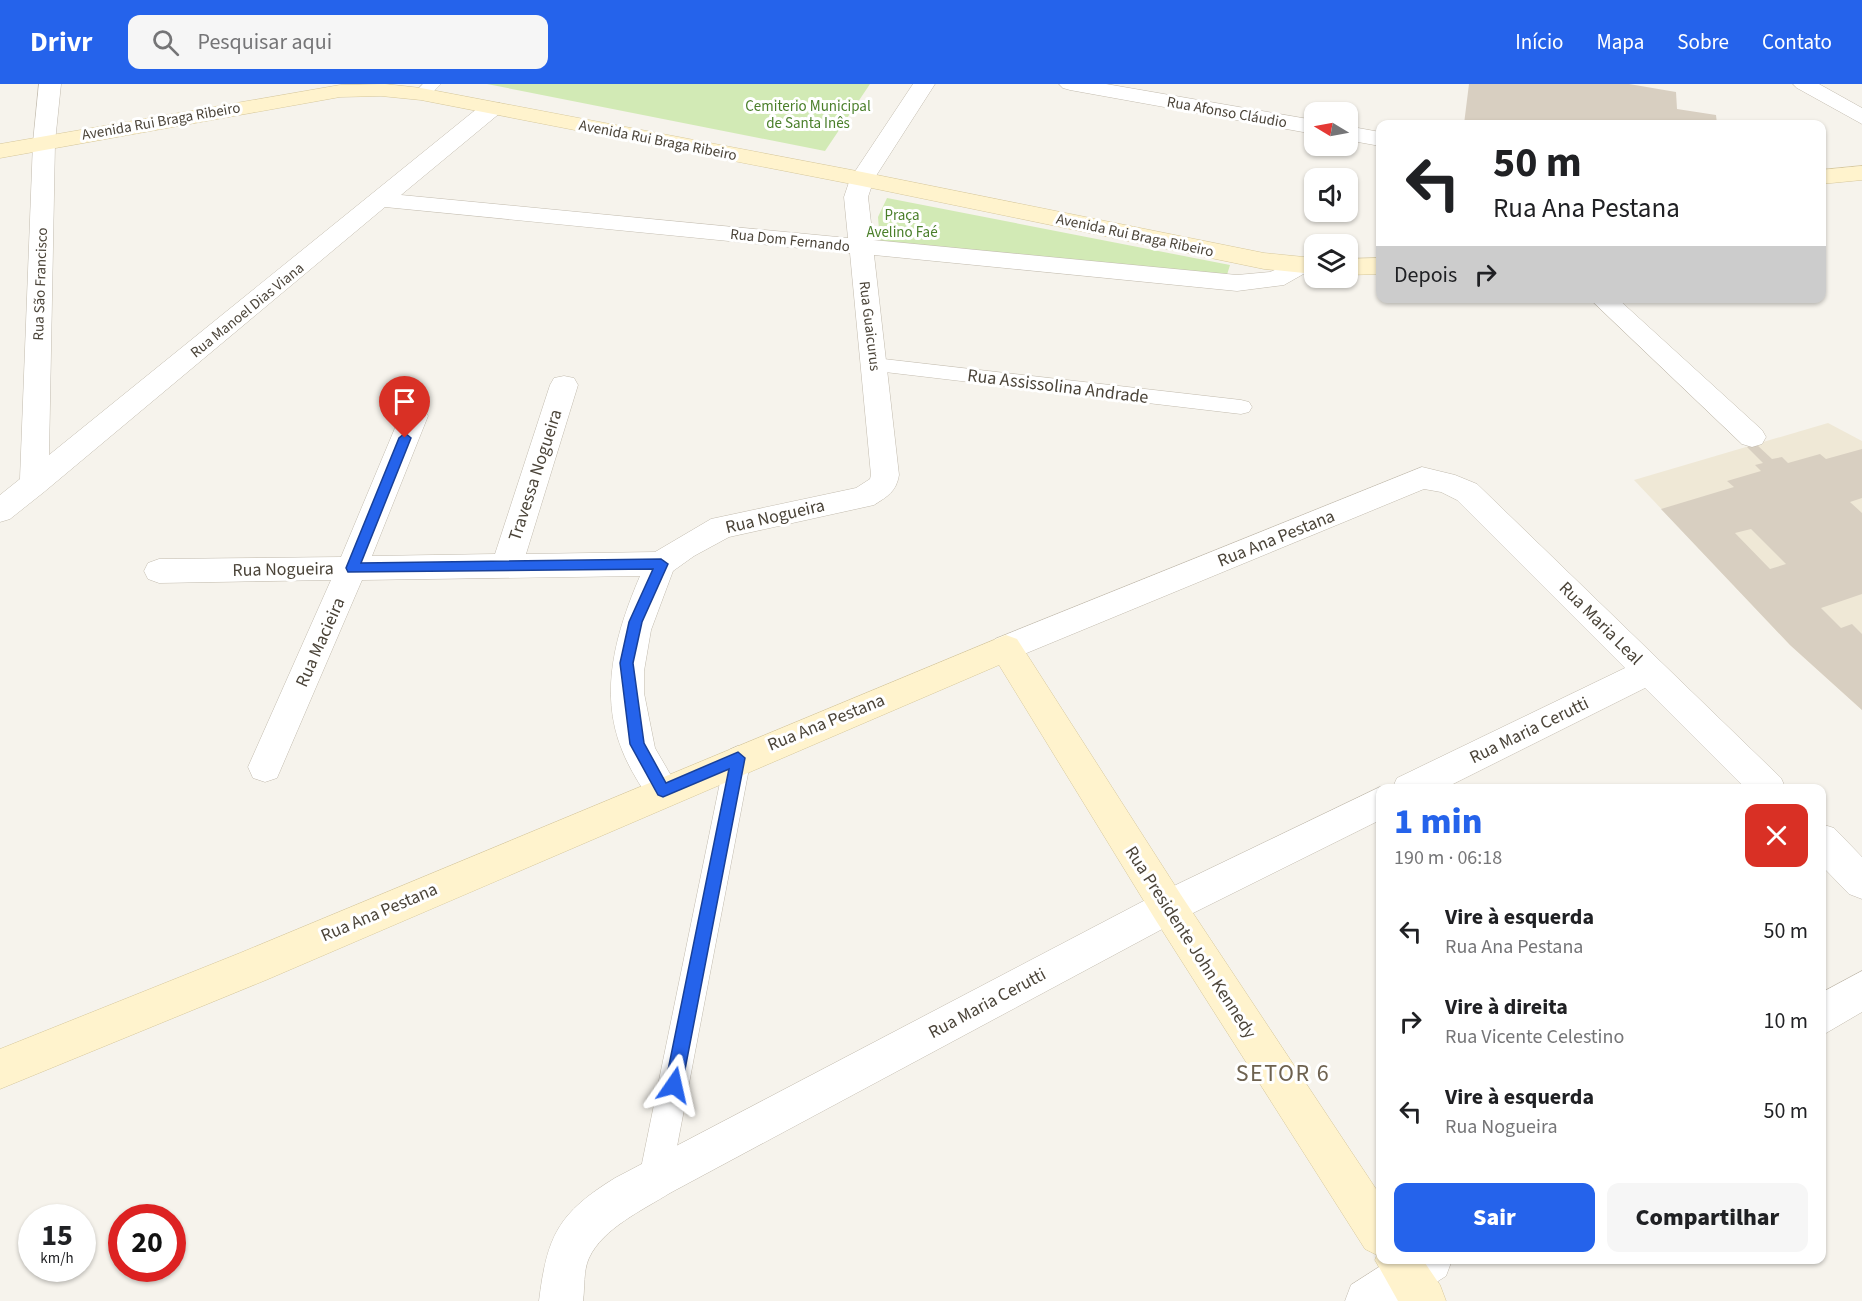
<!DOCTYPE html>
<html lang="pt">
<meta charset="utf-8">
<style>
body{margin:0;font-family:"Source Sans 3",sans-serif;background:#f6f6f6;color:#202124;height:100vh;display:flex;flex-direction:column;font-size:22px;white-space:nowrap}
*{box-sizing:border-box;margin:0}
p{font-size:20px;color:#757577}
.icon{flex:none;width:33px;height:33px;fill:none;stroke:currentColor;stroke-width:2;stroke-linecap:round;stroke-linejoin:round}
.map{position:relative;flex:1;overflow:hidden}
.panel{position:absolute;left:1376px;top:700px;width:450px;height:480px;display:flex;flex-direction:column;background:#fff;border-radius:12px;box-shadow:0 2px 4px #0004}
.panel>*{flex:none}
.hud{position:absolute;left:1376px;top:36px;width:450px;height:183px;border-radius:12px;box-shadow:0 2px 4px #0004;background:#fff;color:#202124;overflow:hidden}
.needle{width:39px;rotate:280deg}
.fabs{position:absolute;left:1304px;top:18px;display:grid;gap:12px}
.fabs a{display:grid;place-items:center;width:54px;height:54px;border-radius:12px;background:#fff;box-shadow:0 2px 4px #0004;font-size:30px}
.speed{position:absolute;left:18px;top:1120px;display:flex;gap:12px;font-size:30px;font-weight:700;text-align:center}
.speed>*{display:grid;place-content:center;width:78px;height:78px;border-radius:50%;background:#fff;box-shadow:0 2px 4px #0004;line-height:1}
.speed small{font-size:15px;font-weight:400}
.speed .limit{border:9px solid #d22;background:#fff;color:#111}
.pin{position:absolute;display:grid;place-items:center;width:51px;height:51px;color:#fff;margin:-62px -26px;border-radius:50% 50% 50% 0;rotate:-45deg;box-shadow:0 0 6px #0007}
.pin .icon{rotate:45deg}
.me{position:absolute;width:66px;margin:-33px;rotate:11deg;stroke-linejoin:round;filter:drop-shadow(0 0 4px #0008)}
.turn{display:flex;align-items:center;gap:21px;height:126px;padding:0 18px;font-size:27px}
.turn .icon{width:78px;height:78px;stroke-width:2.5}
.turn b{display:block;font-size:42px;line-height:51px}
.then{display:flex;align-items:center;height:57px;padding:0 18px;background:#0003;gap:12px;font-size:22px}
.round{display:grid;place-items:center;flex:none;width:63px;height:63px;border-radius:12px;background:#f6f6f6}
.overview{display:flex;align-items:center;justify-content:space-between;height:102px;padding:0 18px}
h1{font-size:36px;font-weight:800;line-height:45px;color:#2563eb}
.cta{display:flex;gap:12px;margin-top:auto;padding:12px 18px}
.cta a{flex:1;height:69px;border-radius:12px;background:#2563eb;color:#fff;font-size:24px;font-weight:800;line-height:69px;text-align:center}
.cta a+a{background:#f6f6f6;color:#202124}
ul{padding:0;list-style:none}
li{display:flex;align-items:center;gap:18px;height:90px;padding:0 18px}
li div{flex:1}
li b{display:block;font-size:22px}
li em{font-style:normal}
header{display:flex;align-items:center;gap:36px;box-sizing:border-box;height:84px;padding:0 30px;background:#2563eb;color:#fff}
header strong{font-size:28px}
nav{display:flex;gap:33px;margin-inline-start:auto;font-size:21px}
.search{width:420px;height:54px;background:#f6f6f6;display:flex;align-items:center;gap:15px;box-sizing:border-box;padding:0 21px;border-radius:12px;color:#757577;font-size:22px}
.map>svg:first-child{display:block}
.education{fill:#efe8d6}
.green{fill:#d2eab5}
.building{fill:#d8cfc1;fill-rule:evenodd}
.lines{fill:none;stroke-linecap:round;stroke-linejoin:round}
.lane-casing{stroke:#c2bbae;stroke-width:1}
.street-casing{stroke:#c2bbae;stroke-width:1}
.secondary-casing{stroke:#d6c79b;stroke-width:1}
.lane{fill:#fff;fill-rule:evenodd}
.street{fill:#fff;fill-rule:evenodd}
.secondary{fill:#fff3cd;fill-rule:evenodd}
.route{fill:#2563eb;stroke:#184099;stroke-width:1.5}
.labels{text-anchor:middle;stroke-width:6;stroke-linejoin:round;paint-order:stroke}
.far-park-label{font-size:15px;fill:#4a7f2a;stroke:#fff}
.far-street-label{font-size:15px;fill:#4b4439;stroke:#fff}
.street-label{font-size:18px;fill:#4b4439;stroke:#fff}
.near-neighbourhood-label{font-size:24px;letter-spacing:1.5px;fill:#6e6250;stroke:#fff}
</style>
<header>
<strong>Drivr</strong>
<div class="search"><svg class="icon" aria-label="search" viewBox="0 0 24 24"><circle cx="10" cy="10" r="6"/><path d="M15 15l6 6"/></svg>Pesquisar aqui</div>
<nav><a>Início</a><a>Mapa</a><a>Sobre</a><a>Contato</a></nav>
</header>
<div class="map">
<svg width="1862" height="1217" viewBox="0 0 1862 1217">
<rect width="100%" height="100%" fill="#f6f3ec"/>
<path class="education" d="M1828,339L1862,357V626L1790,561L1634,396Z"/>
<path class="green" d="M487,0H870L825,67Z
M887,114L1230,181L1226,194L880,159L878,133Z"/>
<path class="building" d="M1469,0H1629L1676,8L1677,25L1716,31L1717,40H1464Z
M1756,360L1772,375L1782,373L1788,379L1820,370L1826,375L1862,365V414L1850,418L1862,429V510L1821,524L1841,544L1852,540L1862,550V626L1790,561L1661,425L1734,403L1727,397L1761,387L1755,381L1763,379L1747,363ZM1751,445L1786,480L1770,485L1735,449Z"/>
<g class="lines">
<g class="lane-casing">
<path id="lane" d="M423,0H441L427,14H415L413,10Z
M875,274L1241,316L1249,318L1252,323L1249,328L1241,330L868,286L865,281L868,276Z
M738,662L747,666L751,674L671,1094L667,1106L655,1110L643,1106L639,1094L725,674L729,666Z"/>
</g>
<g class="street-casing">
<path id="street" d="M39,0H61L55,58L49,371L484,19H500L503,24L500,29L401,111L848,154L844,113L850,95L913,0H935L874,95L868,113L873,156L1237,191L1270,188L1303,174L1312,177L1314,184L1284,201L1237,207L874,171L899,391C896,408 888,412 874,421L729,453L694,472L673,487L651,546L644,587V609L655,664L680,707L675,718L663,722L651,718C640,701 629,684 622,666C598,607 617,546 640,492L362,496L277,694L265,698L253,694L248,683L331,496L159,499L148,495L144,487L148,479L159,475L341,473L400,332L404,325L414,322L424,325L428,332L372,472L495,470L550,301L554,294L564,292L574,294L578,301L526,470L655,468L711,435L856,404L870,395L871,391L850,169L385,123L44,408L10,435L0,438V411L20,395L33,58Z
M1059,0H1106L1314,36V50L1070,6L1063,4Z
M1793,0H1819L1862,24V40L1797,4Z
M1347,42L1380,48V62L1347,56Z
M1589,214H1617L1762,346L1766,353L1762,360L1752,363L1742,360Z
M1422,383L1455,391L1477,400L1781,694L1786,705H1746L1645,604L1443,705H1392L1397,694L1625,584L1457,416L1441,408L1424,405L1017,573L1006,577L995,573L990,564L995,555Z
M1380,703L1385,705H1380V736L1181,835L670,1109C643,1126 603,1144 589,1174C583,1187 585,1204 583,1217H539C547,1152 558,1129 615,1094L1155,811Z
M1821,740L1834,744L1862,773V815L1849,810L1821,781Z
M1862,887V928L1821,952V909Z
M1390,1176H1452L1446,1192L1407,1217H1345L1351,1201Z"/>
</g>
<g class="secondary-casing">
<path id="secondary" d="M385,0L421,4L862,88L1264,169L1314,174V190L1264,185L862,102L421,16L381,12L340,13L0,74V60L340,1Z
M1862,82V96L1821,100V86Z
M1380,174V190L1347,191V175Z
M1006,551L1017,555L1181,811L1380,1111V1176H1423L1440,1201L1446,1217H1398L1375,1176L1377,1171L1365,1165L1155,835L999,581L266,896L0,1005V965L240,869Z"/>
</g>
<use href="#lane" class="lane"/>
<use href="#street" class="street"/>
<use href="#secondary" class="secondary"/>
</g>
<path class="route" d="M405,349L411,354L361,479L661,475L668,480L642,538L633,579L644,659L666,699L738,668L745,674L682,1001L679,1007L674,1009L668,1007L665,1001L729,685L663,713L658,711L630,660L620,579L629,538L653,485L348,488L346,484L399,354Z"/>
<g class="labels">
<g class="far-park-label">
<text x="808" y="27">Cemiterio Municipal<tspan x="808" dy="17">de Santa Inês</tspan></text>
<text x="902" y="136">Praça<tspan x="902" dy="17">Avelino Faé</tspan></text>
</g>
<g class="far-street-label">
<text transform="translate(1227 28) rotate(10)" y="5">Rua Afonso Cláudio</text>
<text transform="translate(161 37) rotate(-10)" y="5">Avenida Rui Braga Ribeiro</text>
<text transform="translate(658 56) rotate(11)" y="5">Avenida Rui Braga Ribeiro</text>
<text transform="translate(1135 151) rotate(12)" y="5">Avenida Rui Braga Ribeiro</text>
<text transform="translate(790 156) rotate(6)" y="5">Rua Dom Fernando</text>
<text transform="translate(40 200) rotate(-88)" y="5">Rua São Francisco</text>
<text transform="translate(247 226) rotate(-39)" y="5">Rua Manoel Dias Viana</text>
<text transform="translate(870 242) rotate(83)" y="5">Rua Guaicurus</text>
</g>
<g class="street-label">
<text transform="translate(1058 302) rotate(7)" y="6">Rua Assissolina Andrade</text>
<text transform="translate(535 391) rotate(-72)" y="6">Travessa Nogueira</text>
<text transform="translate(775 432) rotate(-13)" y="6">Rua Nogueira</text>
<text transform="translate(1276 454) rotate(-22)" y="6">Rua Ana Pestana</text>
<text transform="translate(283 485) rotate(-1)" y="6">Rua Nogueira</text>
<text transform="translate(1601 539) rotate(45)" y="6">Rua Maria Leal</text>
<text transform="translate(320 558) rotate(-66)" y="6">Rua Macieira</text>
<text transform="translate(826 638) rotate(-22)" y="6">Rua Ana Pestana</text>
<text transform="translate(1529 646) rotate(-26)" y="6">Rua Maria Cerutti</text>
<text transform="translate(379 828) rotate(-23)" y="6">Rua Ana Pestana</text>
<text transform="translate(1191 858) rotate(57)" y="6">Rua Presidente John Kennedy</text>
<text transform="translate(987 919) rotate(-28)" y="6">Rua Maria Cerutti</text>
</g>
<g class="near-neighbourhood-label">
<text x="1283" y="997">SETOR 6</text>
</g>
</g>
</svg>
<div class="fabs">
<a><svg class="needle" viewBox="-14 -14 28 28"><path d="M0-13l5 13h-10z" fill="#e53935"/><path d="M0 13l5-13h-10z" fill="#757577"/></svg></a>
<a><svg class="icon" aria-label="sound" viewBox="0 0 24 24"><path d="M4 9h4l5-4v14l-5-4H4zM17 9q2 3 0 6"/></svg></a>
<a><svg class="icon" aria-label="layers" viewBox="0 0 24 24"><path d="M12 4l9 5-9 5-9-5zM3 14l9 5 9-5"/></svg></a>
</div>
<div class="speed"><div>15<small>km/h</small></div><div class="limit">20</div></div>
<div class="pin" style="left:405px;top:354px;background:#d93025"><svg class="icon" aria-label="arrive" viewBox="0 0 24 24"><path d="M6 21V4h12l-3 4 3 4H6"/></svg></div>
<svg class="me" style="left:674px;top:1001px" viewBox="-20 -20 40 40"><path d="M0-17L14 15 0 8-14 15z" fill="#2563eb" stroke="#fff" stroke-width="4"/></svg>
<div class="hud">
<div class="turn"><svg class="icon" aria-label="left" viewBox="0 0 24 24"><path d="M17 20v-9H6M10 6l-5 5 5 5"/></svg><div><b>50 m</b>Rua Ana Pestana</div></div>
<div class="then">Depois<svg class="icon" aria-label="right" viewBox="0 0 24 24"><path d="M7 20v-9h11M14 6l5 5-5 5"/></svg></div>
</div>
<section class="panel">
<div class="overview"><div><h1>1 min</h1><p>190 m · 06:18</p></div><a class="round" style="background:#d93025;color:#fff"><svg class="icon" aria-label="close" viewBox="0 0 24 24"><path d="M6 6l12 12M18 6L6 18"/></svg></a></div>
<ul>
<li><svg class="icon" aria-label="left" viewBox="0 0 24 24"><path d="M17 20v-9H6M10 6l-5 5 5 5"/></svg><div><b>Vire à esquerda</b><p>Rua Ana Pestana</p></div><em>50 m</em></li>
<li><svg class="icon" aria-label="right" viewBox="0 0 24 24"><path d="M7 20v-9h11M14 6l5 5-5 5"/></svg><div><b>Vire à direita</b><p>Rua Vicente Celestino</p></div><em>10 m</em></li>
<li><svg class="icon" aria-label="left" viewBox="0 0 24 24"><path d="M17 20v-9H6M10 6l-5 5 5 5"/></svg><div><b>Vire à esquerda</b><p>Rua Nogueira</p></div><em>50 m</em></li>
</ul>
<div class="cta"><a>Sair</a><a>Compartilhar</a></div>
</section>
</div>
